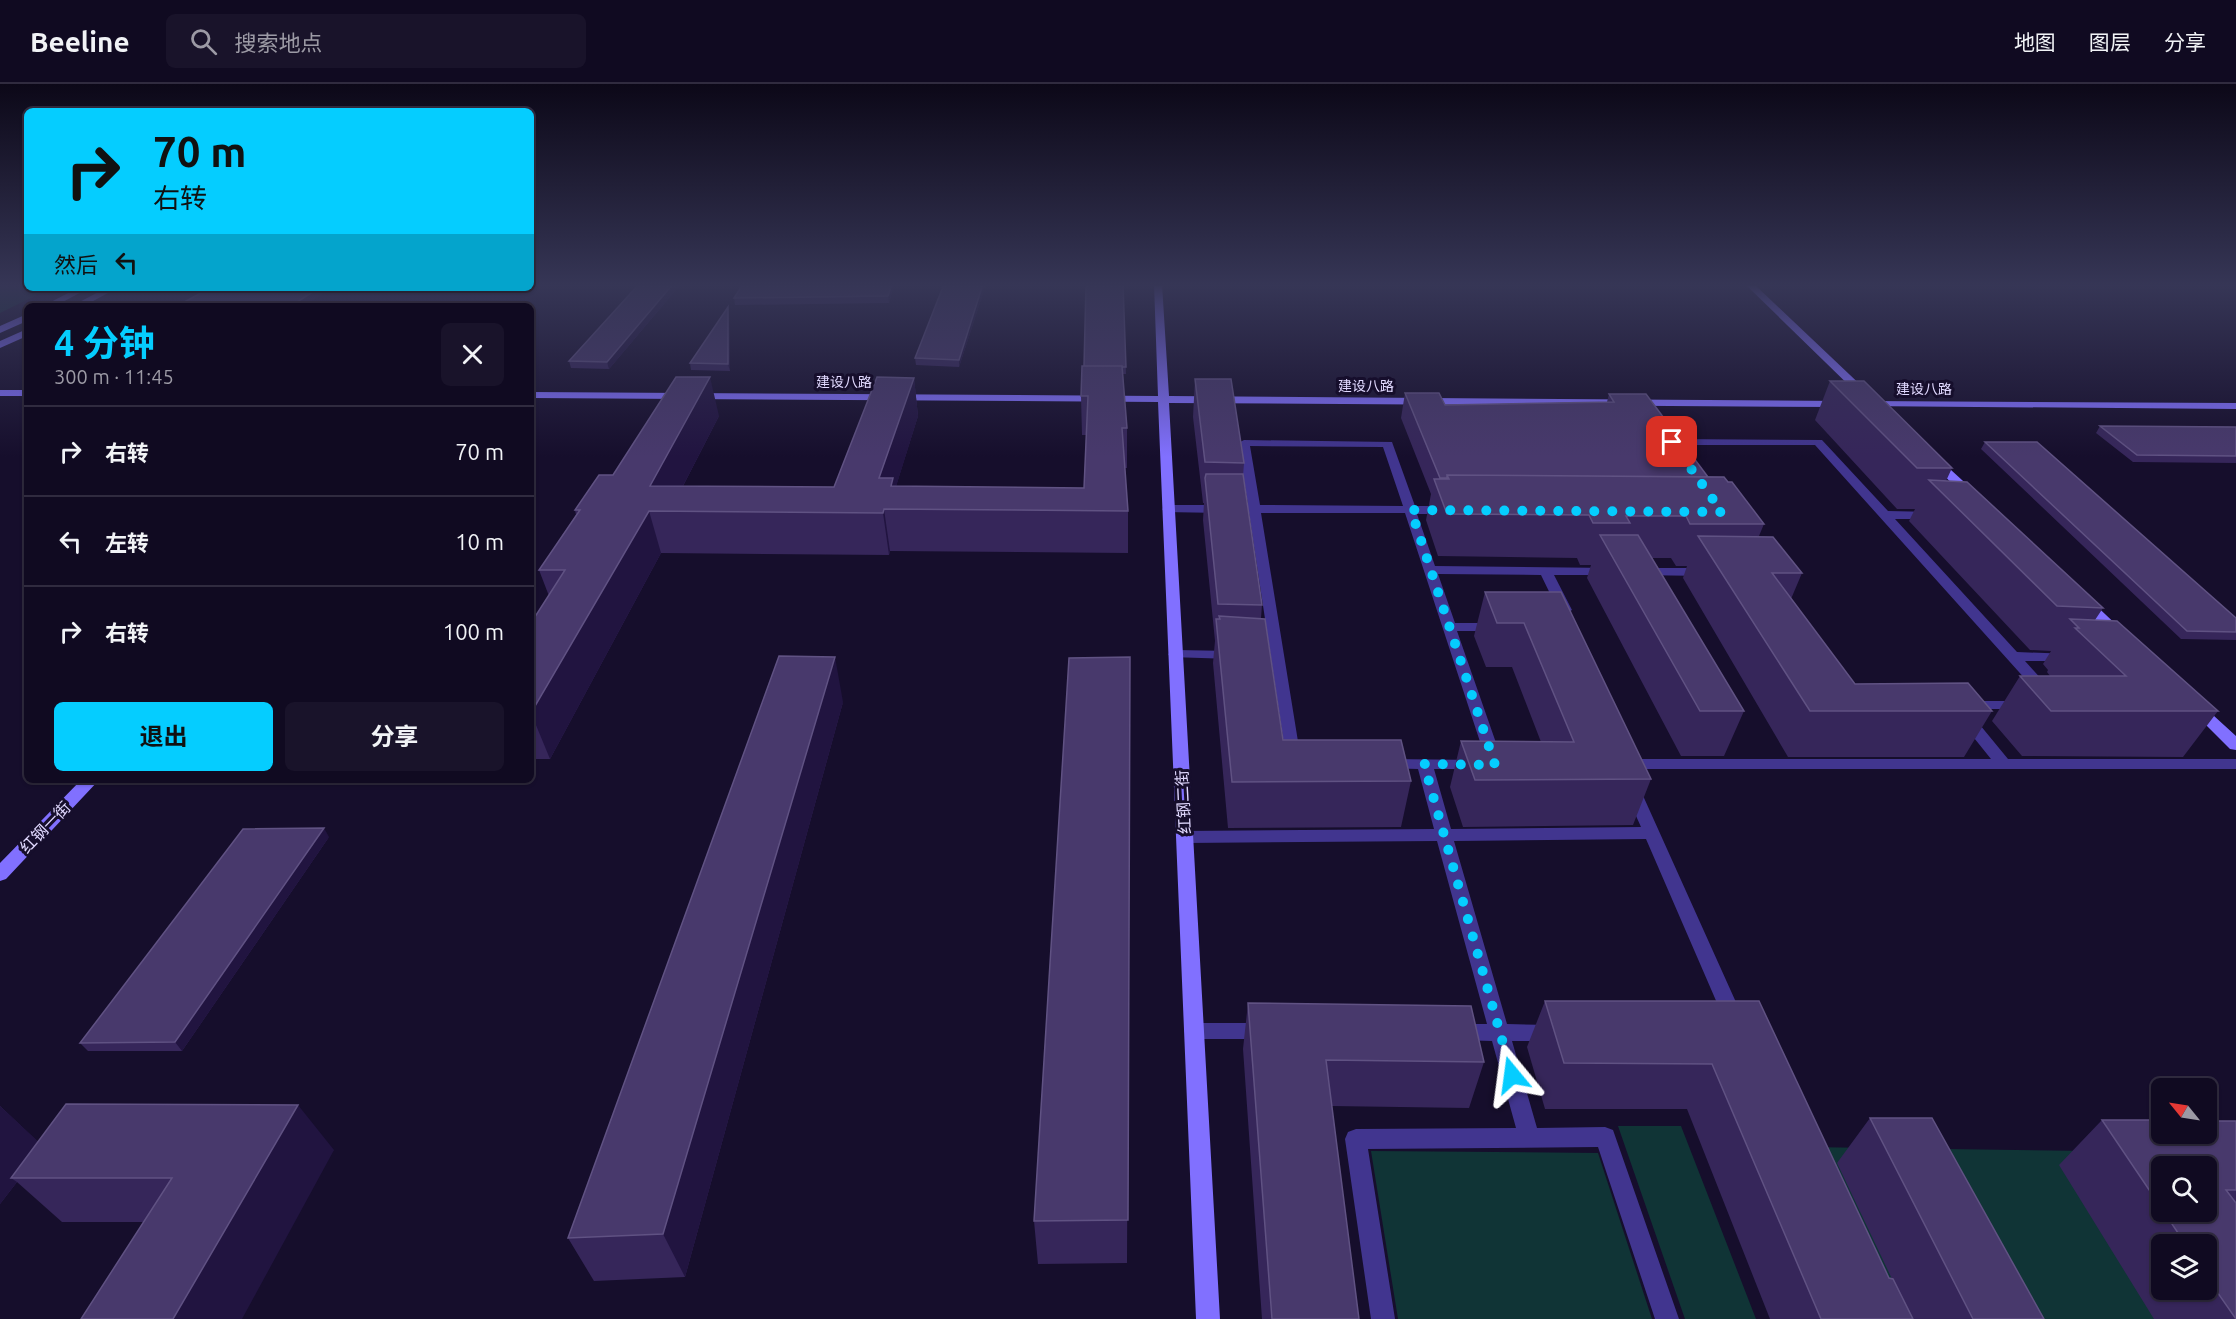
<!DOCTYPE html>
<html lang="zh">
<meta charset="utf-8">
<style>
body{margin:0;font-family:Ubuntu,"Noto Sans SC",sans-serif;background:#19132a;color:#f1f3f6;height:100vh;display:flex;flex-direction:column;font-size:22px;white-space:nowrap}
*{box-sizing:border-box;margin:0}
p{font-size:20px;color:#9c9aa5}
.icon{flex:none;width:33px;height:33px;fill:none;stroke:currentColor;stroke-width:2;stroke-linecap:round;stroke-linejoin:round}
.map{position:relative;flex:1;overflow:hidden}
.side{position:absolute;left:24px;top:219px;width:510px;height:480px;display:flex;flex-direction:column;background:#100a21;border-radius:9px;box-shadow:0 2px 4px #0004,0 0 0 2px #302b3f}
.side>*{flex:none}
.banner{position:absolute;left:24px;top:24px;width:510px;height:183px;border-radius:9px;box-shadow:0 2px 4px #0004,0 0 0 2px #302b3f;background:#05cdff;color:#111;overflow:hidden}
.needle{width:39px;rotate:300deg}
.buttons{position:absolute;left:2151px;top:994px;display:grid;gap:12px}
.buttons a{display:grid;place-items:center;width:66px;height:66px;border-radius:9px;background:#100a21;box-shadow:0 2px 4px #0004,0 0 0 2px #302b3f;font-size:30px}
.pin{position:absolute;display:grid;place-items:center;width:51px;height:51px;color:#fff;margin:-26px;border-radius:12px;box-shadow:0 3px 9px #0006}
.me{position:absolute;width:66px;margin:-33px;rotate:344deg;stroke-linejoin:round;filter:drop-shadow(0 0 4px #0008)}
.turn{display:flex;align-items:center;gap:21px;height:126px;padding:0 30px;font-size:27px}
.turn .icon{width:78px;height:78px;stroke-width:2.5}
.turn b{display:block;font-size:42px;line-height:51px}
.then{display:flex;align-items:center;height:57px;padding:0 30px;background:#0003;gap:12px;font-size:22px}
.round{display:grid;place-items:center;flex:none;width:63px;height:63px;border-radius:9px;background:#19132a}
.overview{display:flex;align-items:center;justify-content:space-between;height:102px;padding:0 30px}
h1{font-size:36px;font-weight:700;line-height:45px;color:#05cdff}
.primary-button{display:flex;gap:12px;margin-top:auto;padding:12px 30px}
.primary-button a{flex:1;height:69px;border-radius:9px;background:#05cdff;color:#111;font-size:24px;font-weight:700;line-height:69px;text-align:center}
.primary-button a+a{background:#19132a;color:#f1f3f6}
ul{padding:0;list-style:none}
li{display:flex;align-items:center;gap:18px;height:90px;padding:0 30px;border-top:2px solid #302b3f}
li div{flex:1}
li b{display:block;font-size:22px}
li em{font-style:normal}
header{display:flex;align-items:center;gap:36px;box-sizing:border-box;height:84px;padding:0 30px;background:#100a21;border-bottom:2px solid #302b3f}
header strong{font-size:28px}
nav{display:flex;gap:33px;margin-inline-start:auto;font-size:21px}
.search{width:420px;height:54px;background:#19132a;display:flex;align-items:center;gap:15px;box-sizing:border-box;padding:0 21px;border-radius:9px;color:#9c9aa5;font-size:22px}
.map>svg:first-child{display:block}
.green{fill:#103436;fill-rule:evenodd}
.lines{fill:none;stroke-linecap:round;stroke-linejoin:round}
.street{fill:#41358f;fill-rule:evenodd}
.secondary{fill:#8170ff;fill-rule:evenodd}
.wall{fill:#36265a;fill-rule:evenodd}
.shaded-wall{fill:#211440}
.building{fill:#48396c;stroke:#605283;stroke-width:1.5}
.route{stroke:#05cdff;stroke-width:10;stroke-dasharray:0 18}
.labels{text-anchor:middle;stroke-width:6;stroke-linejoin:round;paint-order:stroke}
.far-street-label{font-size:14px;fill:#e1d9ff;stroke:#160e2c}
.street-label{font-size:16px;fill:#e1d9ff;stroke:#160e2c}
</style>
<header>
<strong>Beeline</strong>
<div class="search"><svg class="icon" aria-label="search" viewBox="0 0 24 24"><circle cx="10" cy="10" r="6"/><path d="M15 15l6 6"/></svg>搜索地点</div>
<nav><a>地图</a><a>图层</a><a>分享</a></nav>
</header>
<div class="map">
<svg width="2236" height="1235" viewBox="0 0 2236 1235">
<rect width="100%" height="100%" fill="#160e2c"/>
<path class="green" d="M0,200H27V204H51L0,229Z
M1618,1042H1681L1756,1235H1685Z
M1805,1063L2168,1068L2162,1083V1128H2206L2236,1235H1883ZM2162,1161H2206V1206H2162Z
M1371,1067L1598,1069L1652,1235H1398Z"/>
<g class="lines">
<path class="street" d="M1672,355L1822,356L1888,427L1934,428V434L1930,435H1895L2017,568L2071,570L2073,573L2066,577H2025L2063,619L2066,622L2063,625H1855L1666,358ZM1680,361H1815L2045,617H1864Z
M1244,356L1392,358L1415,422H1447L1453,426L1447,430H1417L1435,482L1612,484L1614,487L1607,491H1554L1572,526L1565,530L1558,526L1541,491L1438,490L1455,539H1497L1504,543L1497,547H1457L1502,676L1500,680H1488L1486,676L1405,429H1261L1301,676L1299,680H1287L1249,429L1240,425L1248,421L1238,359ZM1250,362L1383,363L1403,422L1260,421Z
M1168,421H1222L1228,425L1222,429L1164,428L1162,425Z
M1640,484H1706L1713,488L1706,492L1635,491L1633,488L1635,485Z
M1175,566L1232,567L1239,571L1232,575L1170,573L1168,570Z
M1966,629L1971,630L2008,675H2236V685H1623L1617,684L1615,680L1617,676L1623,675H1991L1958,634Z
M1389,675L1482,676L1484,680L1482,684L1476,685H1434L1451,745L1641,743L1624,705L1626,701H1638L1640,705L1744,936L1741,942L1734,944L1727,942L1646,755L1454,757L1507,940L1551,941L1558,943L1561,949L1558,955L1551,957H1512L1537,1044L1605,1043L1613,1046L1679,1235H1655L1598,1063L1368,1065L1395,1235H1371L1345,1055L1348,1048L1356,1045L1516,1044L1492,957L1458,956L1451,954L1448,948L1451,942L1458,940H1487L1437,757L1185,759L1179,757L1176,753L1179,749L1185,747L1434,745L1418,685L1383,684L1381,680L1383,676Z
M1194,939H1263L1270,941L1273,947L1270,953L1263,955H1194L1187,953L1184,947L1187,941Z"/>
<path class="secondary" d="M1154,200H1162L1169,312L1840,317L1845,320L1840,323L1169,319L1220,1235H1196L1158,318L531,314V308L1158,312Z
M1745,200H1754L1869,309V313H1861Z
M78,204H89L55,222H43Z
M106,204H117L84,222H72Z
M27,230V237L0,249V242Z
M27,245V252L0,264V257Z
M0,306H27V312H0Z
M1867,317L2236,319V325L1863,322V318Z
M1935,374L1939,375L1974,407V413H1966L1931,379L1929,377Z
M2083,513L2088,514L2123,547L2125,550L2123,553H2113L2078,520L2076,517Z
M2197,619L2202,621L2236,652V666L2230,665L2189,624L2192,621Z
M81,696H99L6,795L0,797V779Z"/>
</g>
<path class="wall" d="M894,200L889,219L735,221L734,214Z
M944,200H986L959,283L916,281L915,274Z
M1123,200L1126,290H1123L1127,344V384H1125L1128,427V469L890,467L889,471L661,469L550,675H531V539L549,512L539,486L576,431L575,426L613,391L719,332L683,402L834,403L914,294L918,332L896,402L1084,404L1086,351H1082L1081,312L1084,282Z
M680,201L609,285L571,284L569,277Z
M729,229L730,287L691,286L690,279Z
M1195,295L1244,379L1243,392L1262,521L1261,534L1283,656L1411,697L1401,743L1228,744L1213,579L1215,557L1203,436L1204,419H1203L1193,333Z
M1830,297L1952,384L1946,397L2103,524L2095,536L2218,627L2183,673L2022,672L1992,637L2020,592H2050L2047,588L2048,586L2043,580L2051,567L2030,566L1909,437L1915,425H1897L1815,336Z
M1405,309L1445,321L1607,318L1609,310L1764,440L1759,452L1802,489L1791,515L1855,600L1992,627L1964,673H1788L1683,494L1687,482H1676L1671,474H1652L1744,627L1724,672H1681L1587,494L1591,481H1580L1577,474L1438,472L1426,436L1431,410L1401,334Z
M2100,342L2236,343V379L2133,378L2096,349Z
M1985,358L2236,534V556L2181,555L1981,365Z
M1485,508H1561L1651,695L1633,741L1463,743L1450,703L1461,657L1541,658L1512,583H1486L1474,552Z
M1130,573L1127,1179L1038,1180L1034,1137Z
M843,618L685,1193L594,1197L568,1154Z
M329,753L182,967H88L80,959Z
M1545,917H1759L1889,1194L1892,1195L1837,1079L1870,1034L2044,1235H1770L1687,1025H1545L1527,963Z
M1248,919L1484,978L1469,1024L1331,1022L1359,1235H1262L1243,965Z
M0,1022L38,1058L334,1066L144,1138H62L17,1098L0,1120Z
M2102,1036L2236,1037V1235H2154L2059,1081ZM2162,1083L2206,1128H2162ZM2162,1161H2206V1206H2162Z"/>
<path class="shaded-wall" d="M673,200L680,201L609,285L607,278Z
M892,200H894L889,219L888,212Z
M983,200H986L959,283V276Z
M319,204H320L323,210L304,222H291Z
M728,223L729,229L730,287L728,280Z
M710,293L719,332L670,427L650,402Z
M914,294L918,332L895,406L884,425L890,467L889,471L883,429L879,394Z
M649,427L661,469L550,675L531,629Z
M835,573L843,618L685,1193L663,1150Z
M324,744L329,753L182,967L175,958Z
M298,1021L334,1066L242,1235H173Z
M0,1022L44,1063L11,1094L17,1098L0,1120Z"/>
<path class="building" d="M639,200H673L607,278L569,277Z
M743,200H892L888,212L734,214Z
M944,200H983L959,276L915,274Z
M1086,200H1123L1126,283H1122V282H1084Z
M210,204H319L291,222H177Z
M728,223V280L690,279Z
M1082,282H1122L1127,344H1122L1128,427L884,425L883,429L649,427L531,629V539L565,486H539L580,426H575L599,391H613L676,293H710L650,402L834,403L877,293L914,294L879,394H893L891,402L1084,404L1088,312H1081Z
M1195,295H1231L1244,379L1205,378Z
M1830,297H1864L1952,384H1917Z
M1405,309H1439L1445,321L1614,318L1609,310H1646L1708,393L1447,391V394H1440Z
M2100,342L2236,343V372L2137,371Z
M1985,358H2037L2236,534V548L2187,547Z
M1206,390H1243L1262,521L1218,520L1205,394Z
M1447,391L1724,393L1728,398H1732L1764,440H1690L1686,432H1626L1630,439H1593L1589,431L1447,430L1434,395H1449Z
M1929,396L1967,398L2103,524L2057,522Z
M1600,451H1638L1744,627H1700Z
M1698,452L1773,453L1802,489H1772L1855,600L1968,599L1992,627H1810Z
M1485,508H1561L1651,695L1475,696L1461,657L1574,658L1524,539H1497Z
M1219,532L1265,535L1283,656H1401L1411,697L1232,698L1216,535H1220Z
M2070,535L2117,537L2218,627H2051L2020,592H2126L2075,544H2079Z
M779,572L835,573L663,1150L568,1154Z
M1130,573L1128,1136L1034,1137L1069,574Z
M324,744L175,958L80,959L243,745Z
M1545,917H1759L1889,1194L1893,1195L1913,1235H1821L1712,980L1564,979Z
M1248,919L1471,922L1484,978L1326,976L1359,1235H1272Z
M66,1020L298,1021L173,1235H81L172,1094H11Z
M1870,1034H1932L2044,1235H1973Z
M2102,1036H2162V1050H2206V1037H2236V1106H2226L2236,1119V1235L2206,1192V1161H2186L2164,1128H2206V1083H2162V1125Z"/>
<linearGradient id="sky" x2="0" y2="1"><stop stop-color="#0c0818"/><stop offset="0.54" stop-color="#363656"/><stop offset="1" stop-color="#363656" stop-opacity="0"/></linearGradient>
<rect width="2236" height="373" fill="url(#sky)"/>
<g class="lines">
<path class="route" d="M1512,991L1424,680L1495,681L1411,426L1722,428L1672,358"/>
</g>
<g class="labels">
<g class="far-street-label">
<text x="844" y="303">建设八路</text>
<text x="1366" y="307">建设八路</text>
<text x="1924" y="310">建设八路</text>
</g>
<g class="street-label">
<text transform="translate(1183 718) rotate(-93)" y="6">红钢二街</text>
<text transform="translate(45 743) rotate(-46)" y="6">红钢一街</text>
</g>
</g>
</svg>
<div class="buttons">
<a><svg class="needle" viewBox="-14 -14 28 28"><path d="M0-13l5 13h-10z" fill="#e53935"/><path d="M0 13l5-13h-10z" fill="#9c9aa5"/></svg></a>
<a><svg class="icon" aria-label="search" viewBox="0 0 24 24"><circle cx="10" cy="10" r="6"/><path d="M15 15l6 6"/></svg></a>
<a><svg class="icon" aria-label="layers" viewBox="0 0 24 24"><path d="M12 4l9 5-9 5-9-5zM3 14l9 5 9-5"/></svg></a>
</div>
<div class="pin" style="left:1672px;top:358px;background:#d93025"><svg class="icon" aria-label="arrive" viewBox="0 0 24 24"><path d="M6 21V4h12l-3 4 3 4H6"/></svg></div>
<svg class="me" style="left:1512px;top:991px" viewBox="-20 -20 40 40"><path d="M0-17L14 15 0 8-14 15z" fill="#05cdff" stroke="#fff" stroke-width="4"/></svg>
<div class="banner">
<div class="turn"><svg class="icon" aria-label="right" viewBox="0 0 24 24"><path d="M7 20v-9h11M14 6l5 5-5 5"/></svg><div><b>70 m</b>右转</div></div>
<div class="then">然后<svg class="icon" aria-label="left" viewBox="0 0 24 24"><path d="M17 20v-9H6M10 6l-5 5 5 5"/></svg></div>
</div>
<section class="side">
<div class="overview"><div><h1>4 分钟</h1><p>300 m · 11:45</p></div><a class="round"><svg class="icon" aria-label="close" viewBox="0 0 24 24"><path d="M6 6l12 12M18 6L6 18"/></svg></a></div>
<ul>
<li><svg class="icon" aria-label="right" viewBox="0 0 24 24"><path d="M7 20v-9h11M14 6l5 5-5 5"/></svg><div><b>右转</b></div><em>70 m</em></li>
<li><svg class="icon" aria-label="left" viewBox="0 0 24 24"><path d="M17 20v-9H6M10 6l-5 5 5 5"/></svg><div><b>左转</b></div><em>10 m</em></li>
<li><svg class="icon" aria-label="right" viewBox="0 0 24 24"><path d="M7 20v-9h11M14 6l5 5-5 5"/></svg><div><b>右转</b></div><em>100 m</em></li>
</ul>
<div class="primary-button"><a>退出</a><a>分享</a></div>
</section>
</div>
